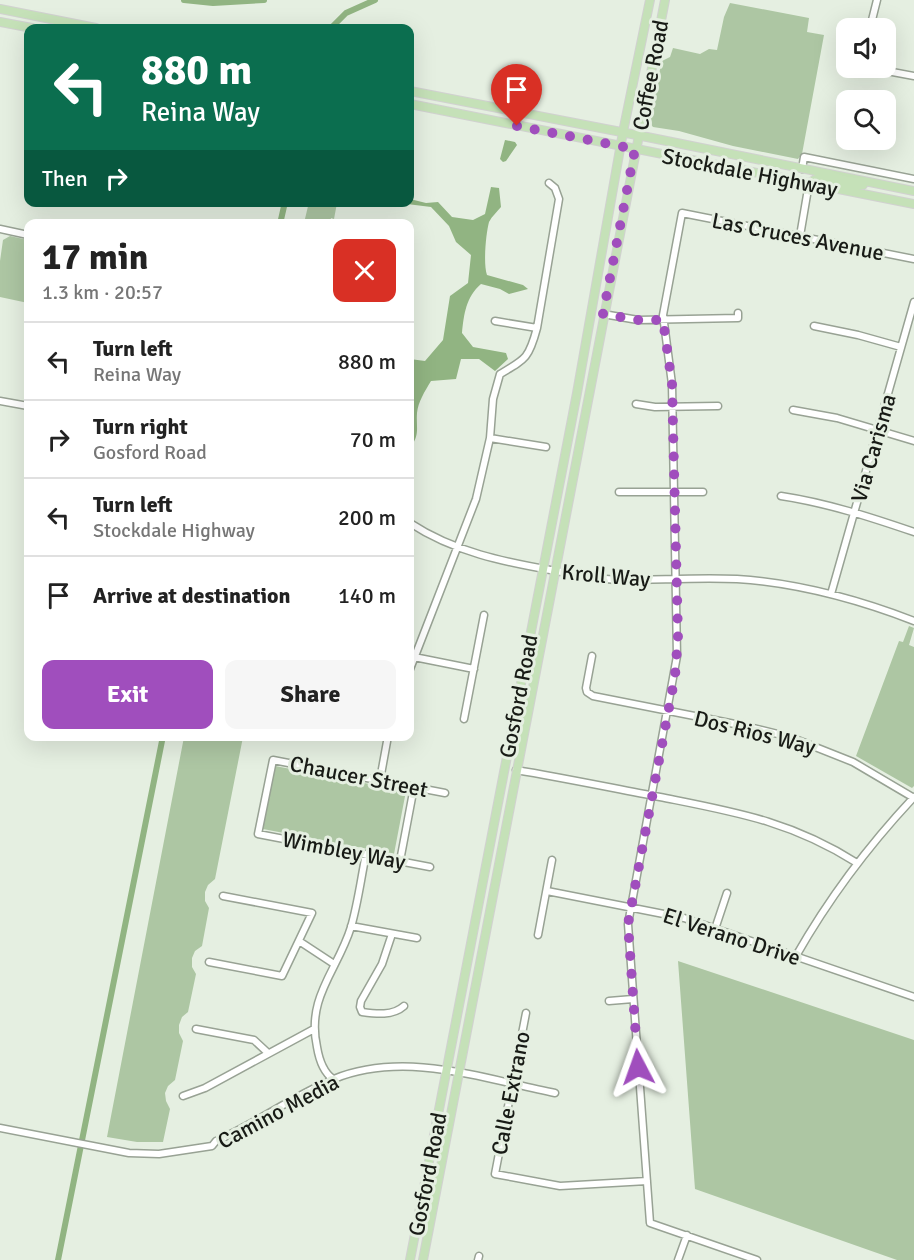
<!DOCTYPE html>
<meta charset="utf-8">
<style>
body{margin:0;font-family:Signika,sans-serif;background:#f6f6f6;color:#222;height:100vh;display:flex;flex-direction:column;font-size:22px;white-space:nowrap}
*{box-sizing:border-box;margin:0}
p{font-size:20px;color:#767676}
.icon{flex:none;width:33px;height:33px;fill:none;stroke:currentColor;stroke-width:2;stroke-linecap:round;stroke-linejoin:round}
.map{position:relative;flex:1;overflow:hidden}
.sheet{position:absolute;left:24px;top:219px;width:390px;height:522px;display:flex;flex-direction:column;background:#fff;border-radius:12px;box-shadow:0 6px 24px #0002}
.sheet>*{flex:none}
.top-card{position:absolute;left:24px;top:24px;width:390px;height:183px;border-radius:12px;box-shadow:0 6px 24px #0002;background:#0b6e4f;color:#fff;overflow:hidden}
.controls{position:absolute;left:836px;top:18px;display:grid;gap:12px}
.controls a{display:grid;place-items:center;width:60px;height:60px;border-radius:12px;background:#fff;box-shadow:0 6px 24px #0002;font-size:30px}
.pin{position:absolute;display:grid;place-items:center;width:51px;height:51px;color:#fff;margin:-62px -26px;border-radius:50% 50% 50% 0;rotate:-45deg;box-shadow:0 0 6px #0007}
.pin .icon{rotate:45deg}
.me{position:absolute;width:66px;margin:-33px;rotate:356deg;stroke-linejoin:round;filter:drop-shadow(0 0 4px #0008)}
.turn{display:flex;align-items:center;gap:21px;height:126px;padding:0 18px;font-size:27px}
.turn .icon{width:78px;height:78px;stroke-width:2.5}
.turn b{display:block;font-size:42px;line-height:51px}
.then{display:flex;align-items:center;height:57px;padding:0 18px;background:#0003;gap:12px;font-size:22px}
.round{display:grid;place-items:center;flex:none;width:63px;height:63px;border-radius:12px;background:#f6f6f6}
.headline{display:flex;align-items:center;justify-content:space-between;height:102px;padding:0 18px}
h1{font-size:36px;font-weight:800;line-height:45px}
.button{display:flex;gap:12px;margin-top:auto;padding:12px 18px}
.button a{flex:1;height:69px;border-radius:12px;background:#a04ebd;color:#fff;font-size:24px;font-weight:800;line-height:69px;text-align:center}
.button a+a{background:#f6f6f6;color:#222}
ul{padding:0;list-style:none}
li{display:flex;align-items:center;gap:18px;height:78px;padding:0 18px;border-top:2px solid #e0e0e0}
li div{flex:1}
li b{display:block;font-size:22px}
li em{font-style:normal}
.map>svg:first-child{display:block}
.green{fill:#adc6a3}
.water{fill:#91b482}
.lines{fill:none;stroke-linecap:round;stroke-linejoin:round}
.canal{stroke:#91b482;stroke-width:6}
.minor-casing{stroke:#98a294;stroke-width:9}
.major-casing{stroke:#d1d1d0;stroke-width:10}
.minor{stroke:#fff;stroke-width:6}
.major{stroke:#c5e1b8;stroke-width:8}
.route{stroke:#a04ebd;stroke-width:10;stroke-dasharray:0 18}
.labels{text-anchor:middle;stroke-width:6;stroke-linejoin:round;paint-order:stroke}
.street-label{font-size:22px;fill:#181b16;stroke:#e5efe1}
</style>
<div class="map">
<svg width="914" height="1260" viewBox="0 0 914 1260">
<rect width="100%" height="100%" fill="#e5efe1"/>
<path class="green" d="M730,3L809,18L807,32L824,35L802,154L798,159L733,146L679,131L653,127L648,121L662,61L670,57L673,48L700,54L709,49L717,50L724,17Z
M309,202L337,203L334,219L331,218L330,223H304Z
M10,236L28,240V303L0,297V261L3,240Z
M909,626L914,628L909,645L914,647V786L912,788L856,756L899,641L903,642Z
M184,737H243L215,879L208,885L205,892V901L209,908L202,946L195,951L192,958V967L196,974L188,1012L182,1017L179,1025V1033L183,1041L175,1080L168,1086L165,1093L166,1101L170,1109L163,1142H137L107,1137Z
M275,766L406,791L394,854L263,829Z
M678,961L914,1040V1260H897L695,1189Z"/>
<path class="water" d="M505,140L515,142L517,145L506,161L503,162L500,159Z
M491,187L499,188L501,207C497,212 492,216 489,222C486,233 483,264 487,275L523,285L528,289L509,294L500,289L481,284C466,297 464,314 462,333L473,347L506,353L508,359L495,371L479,359H461L456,379L431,381C425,391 418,402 417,413C416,427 420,435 411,446L413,472L410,479V403L412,398L410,391V359L425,361L443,340L450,296L468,283L471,255L456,242L449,226L431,207L399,203L410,202V199L426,203L438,202L452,217L473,220L485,214Z"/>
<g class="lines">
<path class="canal" d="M184,0L213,3L264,0
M331,28L346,13L375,0
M280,224L285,202
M58,1260L163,736"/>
<g class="minor-casing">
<path id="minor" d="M870,28L877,0
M871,68L914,76
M802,169L804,157L914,179
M0,229L28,235
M800,236L809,183
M603,314L638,320L738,318V313
M495,321L537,328
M814,326L858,335L901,347
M0,401L28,406
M636,404L655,407L718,406
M793,410L837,418L914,441
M490,438L546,447
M619,492H703
M781,496C827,503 870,517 914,532
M410,523C454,552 504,562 556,571C578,575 600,580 623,580C661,580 699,577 737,579C798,583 857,599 914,621
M831,594L914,302
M592,656L586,688L587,692L593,696L745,726L790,737L853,762L914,798
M414,657L474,669
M410,669L476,499L490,438L493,399L500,374C526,359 529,358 537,328L559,199L555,188L549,183
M464,719L484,615
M516,770C564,778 612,788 660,797C735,812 791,821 857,863
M380,780L388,736
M400,861L414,787
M430,867L258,834L273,760L445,793
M547,891L684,918L914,997
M351,926L417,938
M715,929L727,893
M392,934L382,964L361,1001L360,1007L362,1012C376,1014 393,1016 404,1006
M538,935L552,860
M299,941L334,964
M796,956C829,898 869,845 914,797
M209,962L282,976L312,913L223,896
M609,1001L633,999
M526,1013L495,1174L560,1186L647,1181
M196,1029L254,1040L268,1053
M333,1079C323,1072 319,1059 317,1047C306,997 338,970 351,927C358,903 361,878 366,854
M183,1096L205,1088L314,1029
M0,1128L129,1153L159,1154L212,1146L216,1141C257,1123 293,1096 334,1079C405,1050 484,1079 555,1093
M478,1260L479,1256
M678,1260L687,1235
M757,1260L650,1223L628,924L677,656L672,384L663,315L682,213L914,259"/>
</g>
<g class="major-casing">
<path id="major" d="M0,9L96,28
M0,22L32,28
M410,91L647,137L914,191
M410,104L914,204
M809,183L816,179L852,185H863
M410,1260L577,393L623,132L650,0
M423,1260L665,0"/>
</g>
<use href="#minor" class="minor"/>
<use href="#major" class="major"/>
</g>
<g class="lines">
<path class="route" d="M517,126L635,149L603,314L638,320H663L672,384L678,636L675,676L628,924L638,1067"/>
</g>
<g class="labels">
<g class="street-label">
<text transform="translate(650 75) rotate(-79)" y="8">Coffee Road</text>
<text transform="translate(750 172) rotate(11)" y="8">Stockdale Highway</text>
<text transform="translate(798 236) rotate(11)" y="8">Las Cruces Avenue</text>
<text transform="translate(873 448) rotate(-74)" y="8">Via Carisma</text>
<text transform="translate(606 575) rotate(5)" y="8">Kroll Way</text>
<text transform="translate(518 696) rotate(-79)" y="8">Gosford Road</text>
<text transform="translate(755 732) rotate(14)" y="8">Dos Rios Way</text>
<text transform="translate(359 776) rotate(11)" y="8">Chaucer Street</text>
<text transform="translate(344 850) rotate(11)" y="8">Wimbley Way</text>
<text transform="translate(732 936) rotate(18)" y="8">El Verano Drive</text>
<text transform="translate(510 1093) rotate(-79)" y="8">Calle Extrano</text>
<text transform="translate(278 1111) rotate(-28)" y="8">Camino Media</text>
<text transform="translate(427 1174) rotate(-79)" y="8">Gosford Road</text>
</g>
</g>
</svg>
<div class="controls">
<a><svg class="icon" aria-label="sound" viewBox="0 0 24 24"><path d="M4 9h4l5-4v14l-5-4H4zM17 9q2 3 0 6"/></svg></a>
<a><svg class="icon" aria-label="search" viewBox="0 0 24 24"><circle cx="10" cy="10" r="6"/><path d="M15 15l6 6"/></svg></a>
</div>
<div class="pin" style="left:517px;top:126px;background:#d93025"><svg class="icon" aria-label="arrive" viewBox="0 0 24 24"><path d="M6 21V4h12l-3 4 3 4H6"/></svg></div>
<svg class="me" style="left:638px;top:1067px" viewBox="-20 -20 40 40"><path d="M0-17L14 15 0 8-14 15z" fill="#a04ebd" stroke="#fff" stroke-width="4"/></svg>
<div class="top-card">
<div class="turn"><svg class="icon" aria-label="left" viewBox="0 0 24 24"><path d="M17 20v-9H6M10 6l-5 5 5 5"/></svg><div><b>880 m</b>Reina Way</div></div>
<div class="then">Then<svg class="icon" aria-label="right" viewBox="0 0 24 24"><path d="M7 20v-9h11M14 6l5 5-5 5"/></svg></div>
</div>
<section class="sheet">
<div class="headline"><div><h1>17 min</h1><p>1.3 km · 20:57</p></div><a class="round" style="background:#d93025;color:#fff"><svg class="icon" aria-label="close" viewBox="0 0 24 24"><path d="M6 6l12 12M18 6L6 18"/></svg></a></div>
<ul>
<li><svg class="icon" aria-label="left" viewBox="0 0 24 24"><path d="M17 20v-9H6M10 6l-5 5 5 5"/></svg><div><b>Turn left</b><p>Reina Way</p></div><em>880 m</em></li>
<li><svg class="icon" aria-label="right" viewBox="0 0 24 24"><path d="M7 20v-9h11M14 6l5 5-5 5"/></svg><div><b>Turn right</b><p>Gosford Road</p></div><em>70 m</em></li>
<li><svg class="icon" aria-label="left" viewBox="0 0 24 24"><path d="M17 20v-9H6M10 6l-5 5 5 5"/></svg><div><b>Turn left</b><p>Stockdale Highway</p></div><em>200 m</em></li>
<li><svg class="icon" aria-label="arrive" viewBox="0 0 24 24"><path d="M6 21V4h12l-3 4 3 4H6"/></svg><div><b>Arrive at destination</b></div><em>140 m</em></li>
</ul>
<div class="button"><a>Exit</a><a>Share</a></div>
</section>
</div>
